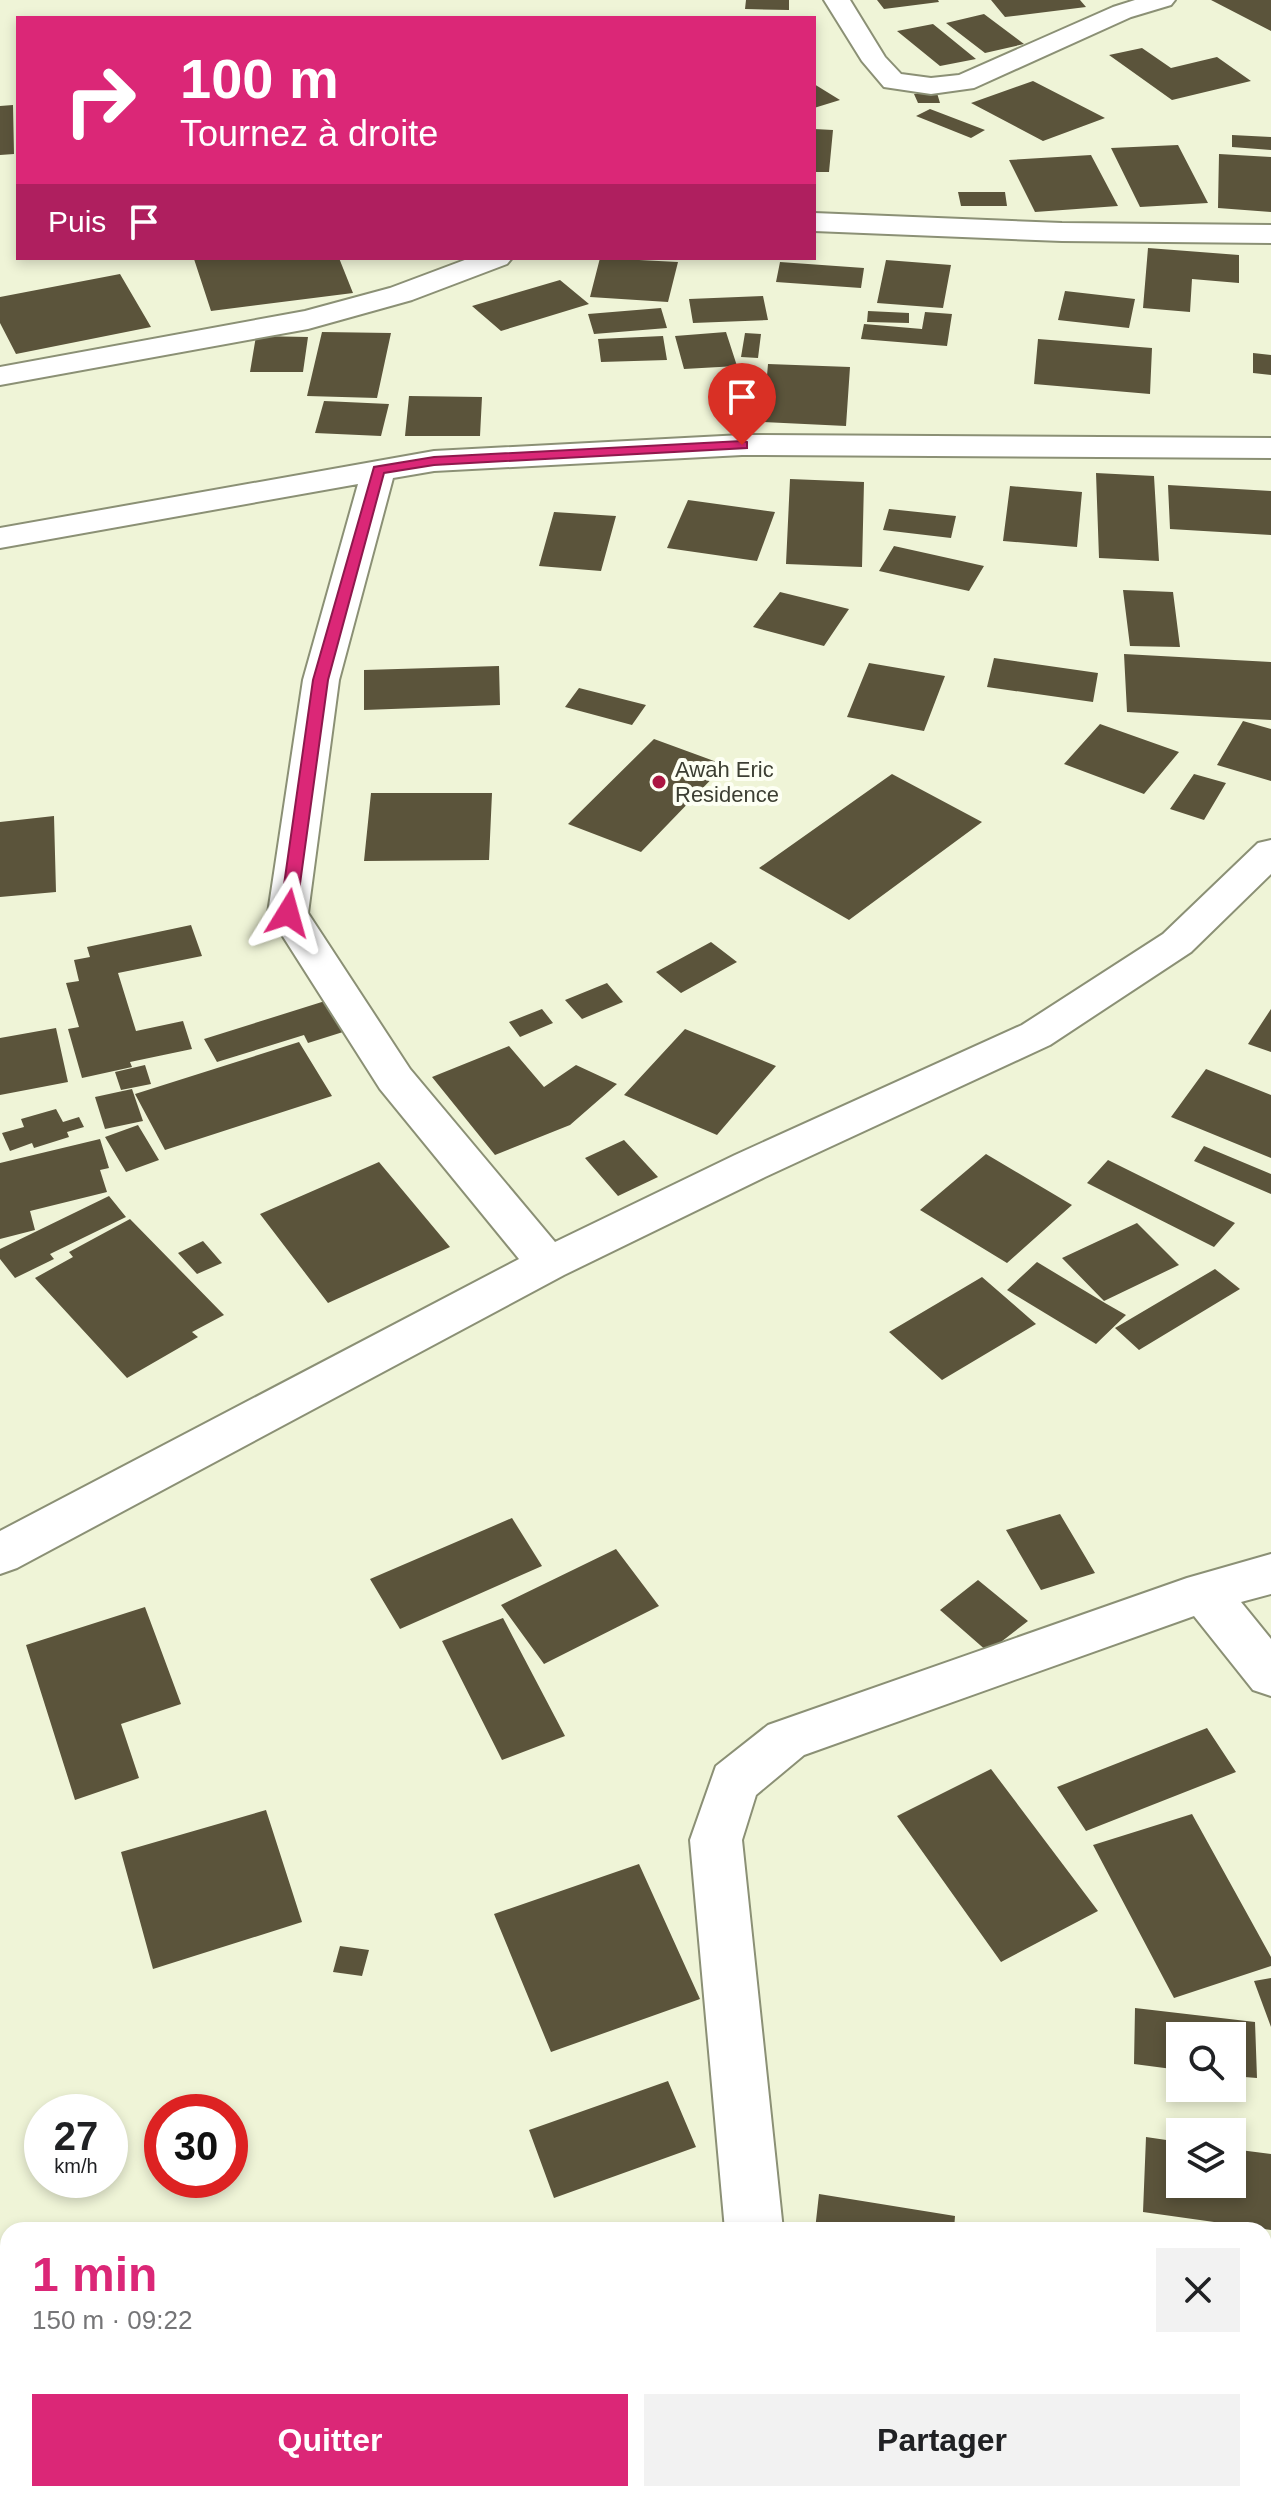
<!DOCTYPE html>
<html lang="fr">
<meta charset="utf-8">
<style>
body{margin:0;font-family:Arial,sans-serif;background:#f2f2f2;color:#202124;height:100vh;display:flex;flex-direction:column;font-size:30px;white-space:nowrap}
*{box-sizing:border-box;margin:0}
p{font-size:26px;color:#757577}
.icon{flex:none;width:44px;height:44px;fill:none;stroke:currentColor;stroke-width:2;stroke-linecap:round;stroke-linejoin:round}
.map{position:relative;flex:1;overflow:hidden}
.drawer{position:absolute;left:0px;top:2222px;width:1272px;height:280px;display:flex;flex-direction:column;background:#fff;border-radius:24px 24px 0 0;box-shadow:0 4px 12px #0003}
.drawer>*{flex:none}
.banner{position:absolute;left:16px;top:16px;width:800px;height:244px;border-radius:0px;box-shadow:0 4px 12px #0003;background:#db2777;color:#fff;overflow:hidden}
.buttons{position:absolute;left:1166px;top:2022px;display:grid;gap:16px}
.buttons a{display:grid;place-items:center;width:80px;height:80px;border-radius:0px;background:#fff;box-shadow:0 4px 12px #0003;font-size:40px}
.speed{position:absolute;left:24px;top:2094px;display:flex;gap:16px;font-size:40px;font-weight:700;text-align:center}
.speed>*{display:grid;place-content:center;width:104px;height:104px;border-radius:50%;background:#fff;box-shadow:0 4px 12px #0003;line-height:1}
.speed small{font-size:20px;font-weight:400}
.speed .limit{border:12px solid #d22;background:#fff;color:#111}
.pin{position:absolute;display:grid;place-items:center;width:68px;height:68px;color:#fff;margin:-82px -34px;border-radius:50% 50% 50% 0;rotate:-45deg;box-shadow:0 0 8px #0007}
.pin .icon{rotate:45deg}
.me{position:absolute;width:88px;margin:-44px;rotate:8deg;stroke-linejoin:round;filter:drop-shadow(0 0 6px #0008)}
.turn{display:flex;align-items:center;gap:28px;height:168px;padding:0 32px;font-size:36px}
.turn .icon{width:104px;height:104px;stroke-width:2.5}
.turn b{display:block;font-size:56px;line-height:68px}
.then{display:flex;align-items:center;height:76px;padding:0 32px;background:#0003;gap:16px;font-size:30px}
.round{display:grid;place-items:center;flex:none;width:84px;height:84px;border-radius:0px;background:#f2f2f2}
.headline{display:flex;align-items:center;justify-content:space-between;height:136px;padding:0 32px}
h1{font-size:48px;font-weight:700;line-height:60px;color:#db2777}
.button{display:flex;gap:16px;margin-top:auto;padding:16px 32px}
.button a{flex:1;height:92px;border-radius:0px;background:#db2777;color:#fff;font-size:32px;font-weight:700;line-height:92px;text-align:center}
.button a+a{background:#f2f2f2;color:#202124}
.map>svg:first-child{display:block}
.building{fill:#5b543b}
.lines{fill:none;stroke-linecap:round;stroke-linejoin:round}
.street-casing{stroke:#8b9075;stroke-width:4}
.street{fill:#fff;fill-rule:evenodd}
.route{fill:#db2777;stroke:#8e194d;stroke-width:2}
.poi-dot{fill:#ab1642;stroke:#fdfff3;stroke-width:3}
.labels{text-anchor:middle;stroke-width:8;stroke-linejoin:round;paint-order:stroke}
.poi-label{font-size:22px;fill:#3c3e32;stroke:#fdfff3;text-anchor:start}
</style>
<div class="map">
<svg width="1271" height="2502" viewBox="0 0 1271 2502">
<rect width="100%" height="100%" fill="#eff4d7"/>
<path class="building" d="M746,0H789V10L745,9Z
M877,0H938L939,2L884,9Z
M991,0H1080L1086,7L1005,17Z
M1211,0H1271V31Z
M984,14L1024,44L985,53L946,23Z
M933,24L976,59L940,66L897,31Z
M1142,48L1171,68L1217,57L1251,81L1172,100L1109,55Z
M1033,81L1105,118L1043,141L971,103Z
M814,84L840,100L814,108Z
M937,93L940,103H918L914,94Z
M13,105L14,154L0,155V106Z
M930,109L985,130L971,138L916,116Z
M814,129L833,130L829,172H814Z
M1232,135L1271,137V150L1232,147Z
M1178,145L1208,203L1140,207L1111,148Z
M1219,154L1271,157V212L1218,208Z
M1091,155L1118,206L1035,212L1009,160Z
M958,192H1005L1007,206H961Z
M1148,248L1239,255V283L1192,279L1190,312L1143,308Z
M339,258L353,293L211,311L194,259Z
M600,258L678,262L668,302L590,297Z
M886,260L951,265L943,308L877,303Z
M780,262L864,268L861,288L776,282Z
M120,274L151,327L16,354L0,323V297Z
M560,280L589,304L501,331L472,306Z
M1065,291L1135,299L1129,328L1058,320Z
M763,296L768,320L693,323L689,299Z
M661,308L667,328L594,334L588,314Z
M868,311L909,313V323L867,322Z
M925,312L952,314L947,346L861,339L864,324L922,329Z
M322,332L391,333L377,398L307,396Z
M726,332L737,366L684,369L675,336Z
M745,333L761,334L758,358L741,357Z
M256,336L308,337L303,372H250Z
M663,336L667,360L601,362L598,339Z
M1038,339L1152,348L1150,394L1034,384Z
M1253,353L1271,355V375L1253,373Z
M768,364L850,367L846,426L763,422Z
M409,396L482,397L480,436H405Z
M324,401L389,404L381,436L315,433Z
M1096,473L1154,476L1159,561L1099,558Z
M790,479L864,482L862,567L786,564Z
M1168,485L1271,491V535L1170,529Z
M1010,486L1082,492L1077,547L1003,541Z
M688,500L775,512L757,561L667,548Z
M889,509L956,516L951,538L883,530Z
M554,512L616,516L601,571L539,566Z
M894,546L984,566L969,591L879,571Z
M1123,590L1173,592L1180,647L1130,646Z
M780,592L849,609L824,646L753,627Z
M1124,654L1271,662V720L1127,712Z
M994,658L1098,673L1093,702L987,687Z
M869,663L945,676L924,731L847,717Z
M499,666L500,705L364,710V670Z
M579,688L646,705L632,725L565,707Z
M1243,721L1271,729V781L1217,765Z
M1100,724L1179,752L1144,794L1064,764Z
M654,739L725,765L641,852L568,824Z
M892,774L982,822L849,920L759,868Z
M1194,774L1226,783L1204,820L1170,809Z
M371,793H492L489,860L364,861Z
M54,816L56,892L0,897V822Z
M191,925L202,956L118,973L136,1031L183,1021L192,1049L130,1062L132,1067L82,1078L68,1029L79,1027L66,983L79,981L74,960L90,957L87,947Z
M711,942L737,962L681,993L656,972Z
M607,983L623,1002L582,1019L565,1000Z
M325,1001L343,1032L308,1043L304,1035L217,1062L204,1039Z
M542,1009L553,1023L520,1037L509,1022Z
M1271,1009V1052L1248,1044Z
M56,1028L68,1082L0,1095V1038Z
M685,1029L776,1066L717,1135L624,1095Z
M299,1042L332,1096L165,1150L135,1094Z
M509,1046L544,1087L576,1065L617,1084L570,1125L495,1155L432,1077Z
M145,1065L151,1084L121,1090L115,1072Z
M1206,1069L1271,1095V1158L1171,1117Z
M132,1089L143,1121L105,1129L95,1097Z
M56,1109L63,1122L79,1117L84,1127L67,1132L69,1137L34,1148L32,1143L10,1151L2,1133L24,1127L21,1119Z
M138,1125L159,1160L126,1172L105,1137Z
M100,1139L109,1168L100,1170L107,1192L30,1211L35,1230L0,1239V1163Z
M624,1140L658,1177L618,1196L585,1158Z
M1204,1146L1271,1174V1194L1194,1161Z
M986,1154L1072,1205L1007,1263L920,1210Z
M1108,1160L1235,1223L1214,1247L1087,1183Z
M379,1162L450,1247L328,1303L260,1214Z
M109,1196L126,1217L50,1254L54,1259L15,1278L0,1259V1249Z
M130,1219L224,1315L192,1332L198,1337L127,1378L35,1278L73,1257L69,1252Z
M1137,1223L1179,1265L1104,1301L1062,1258Z
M203,1241L222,1263L197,1274L178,1253Z
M1037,1262L1105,1303L1126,1315L1096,1344L1007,1290Z
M1215,1269L1240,1289L1139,1350L1115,1328Z
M982,1277L1036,1324L942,1380L889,1332Z
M1060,1514L1095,1573L1041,1590L1006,1530Z
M512,1518L542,1566L400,1629L370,1579Z
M616,1549L659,1606L544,1664L501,1605Z
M978,1580L1028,1621L988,1652L940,1610Z
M145,1607L181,1704L121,1724L139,1778L75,1800L26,1645Z
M503,1618L565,1736L502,1760L442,1641Z
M1207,1728L1236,1772L1086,1831L1057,1787Z
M991,1769L1098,1911L1001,1962L897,1816Z
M266,1810L302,1922L153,1969L121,1852Z
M1192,1814L1271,1957V1966L1174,1998L1093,1845Z
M639,1864L700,1999L551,2052L494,1914Z
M340,1946L369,1950L362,1976L333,1972Z
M1271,1978V2027L1254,1981Z
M1135,2008L1255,2022L1257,2078L1232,2076V2036H1180V2070L1134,2064Z
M668,2081L696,2147L554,2198L529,2130Z
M1146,2137L1180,2142V2184H1232V2149L1271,2154V2230L1143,2212Z
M819,2194L955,2216L954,2230H815Z
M1264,2251L1271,2252V2414L1264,2413Z
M8,2289V2494H29L19,2502H5L0,2496V2295Z"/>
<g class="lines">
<g class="street-casing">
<path id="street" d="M824,0H850L885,57L901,74L931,78L959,75L1113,7L1135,0H1175L1171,5L1131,17L974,88L931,94L884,87L862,61Z
M814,213L1062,223L1271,225V243L1062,241L814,231Z
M470,258H512L507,264L412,300L308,329L0,385V367L305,311L390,288Z
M742,435L1271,438V458L742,455L434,471L393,478L339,680L308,913L410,1069L555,1242L735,1155L1022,1025L1163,934L1258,843L1271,840V874L1191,952L1050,1045L765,1177L564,1275L17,1568L0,1574V1531L519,1259L380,1089L268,913L303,680L358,484L0,548V528L434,451Z
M1271,1554V1594L1241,1602L1271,1639V1696L1253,1690L1194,1616L804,1755L756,1795L742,1840L783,2230H725L690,1840L716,1766L768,1725L1187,1578Z
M1264,2411L1271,2412V2474L1264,2473Z
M567,2494H655L652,2502H564Z"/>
</g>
<use href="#street" class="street"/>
</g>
<path class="route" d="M742,441L747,442V448L434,465L384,473L328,680L296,913L294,916H283L280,913L313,680L374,467L434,457Z"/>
<circle class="poi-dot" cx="659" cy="782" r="8"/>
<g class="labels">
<g class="poi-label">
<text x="675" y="777">Awah Eric<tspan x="675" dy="25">Residence</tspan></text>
</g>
</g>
</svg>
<div class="buttons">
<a><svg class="icon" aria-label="search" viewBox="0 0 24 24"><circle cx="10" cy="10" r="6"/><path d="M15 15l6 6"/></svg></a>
<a><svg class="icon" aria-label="layers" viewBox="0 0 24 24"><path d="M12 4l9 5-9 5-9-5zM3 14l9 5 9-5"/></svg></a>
</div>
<div class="speed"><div>27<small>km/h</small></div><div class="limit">30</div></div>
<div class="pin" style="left:742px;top:445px;background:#d93025"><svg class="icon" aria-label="arrive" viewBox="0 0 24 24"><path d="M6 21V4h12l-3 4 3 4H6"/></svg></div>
<svg class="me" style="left:288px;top:913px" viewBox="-20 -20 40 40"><path d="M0-17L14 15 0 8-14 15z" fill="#db2777" stroke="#fff" stroke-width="4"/></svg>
<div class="banner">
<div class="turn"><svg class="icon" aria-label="right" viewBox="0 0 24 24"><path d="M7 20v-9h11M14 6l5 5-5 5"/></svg><div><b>100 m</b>Tournez à droite</div></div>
<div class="then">Puis<svg class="icon" aria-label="arrive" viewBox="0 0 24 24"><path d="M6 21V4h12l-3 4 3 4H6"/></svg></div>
</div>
<section class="drawer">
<div class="headline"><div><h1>1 min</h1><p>150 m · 09:22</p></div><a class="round"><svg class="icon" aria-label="close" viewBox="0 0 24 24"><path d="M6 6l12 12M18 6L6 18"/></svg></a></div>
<div class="button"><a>Quitter</a><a>Partager</a></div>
</section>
</div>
